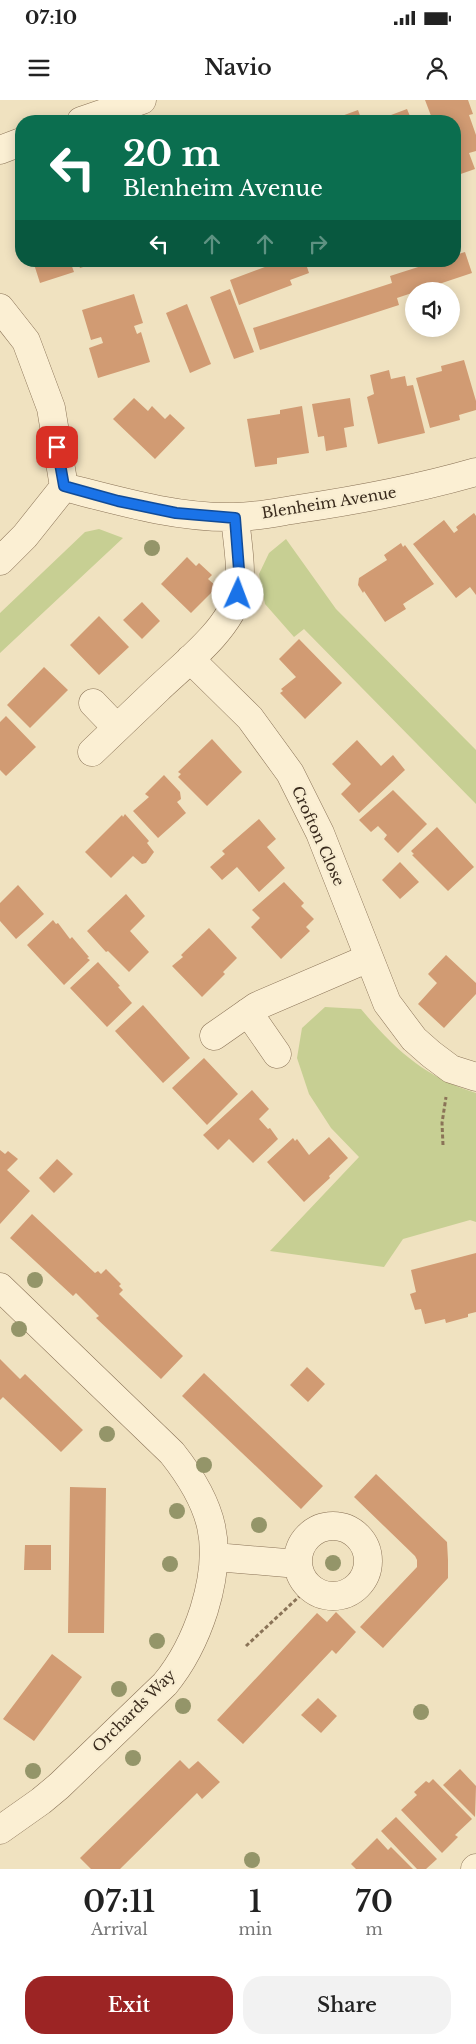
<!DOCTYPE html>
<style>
body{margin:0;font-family:"Libre Baskerville",serif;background:#f2f2f2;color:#222;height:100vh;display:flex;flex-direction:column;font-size:19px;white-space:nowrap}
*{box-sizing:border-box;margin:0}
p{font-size:16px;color:#767676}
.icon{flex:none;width:28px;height:28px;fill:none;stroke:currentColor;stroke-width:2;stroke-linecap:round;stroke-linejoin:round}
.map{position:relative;height:1769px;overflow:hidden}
.side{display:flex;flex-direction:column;background:#fff;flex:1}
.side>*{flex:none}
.banner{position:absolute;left:15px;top:15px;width:446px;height:152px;border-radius:20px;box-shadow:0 2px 12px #0003;background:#0b6e4f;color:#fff;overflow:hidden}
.fabs{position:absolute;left:405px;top:182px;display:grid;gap:10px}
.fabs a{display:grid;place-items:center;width:55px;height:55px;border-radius:50%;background:#fff;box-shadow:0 2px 12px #0003;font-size:25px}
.pin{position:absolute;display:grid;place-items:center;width:42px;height:42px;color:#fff;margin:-21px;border-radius:10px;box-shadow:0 2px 8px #0006}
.me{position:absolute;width:55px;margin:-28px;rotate:2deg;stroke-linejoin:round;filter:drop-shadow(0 0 4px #0008)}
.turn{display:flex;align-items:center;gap:18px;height:105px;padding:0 25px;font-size:22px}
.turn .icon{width:65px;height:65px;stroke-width:2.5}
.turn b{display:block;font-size:35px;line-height:42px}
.lanes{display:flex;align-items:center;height:48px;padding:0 25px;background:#0003;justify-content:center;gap:25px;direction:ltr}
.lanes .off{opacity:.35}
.eta{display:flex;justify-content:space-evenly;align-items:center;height:85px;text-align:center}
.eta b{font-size:30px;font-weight:600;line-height:35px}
.cta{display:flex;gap:10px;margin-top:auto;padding:10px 25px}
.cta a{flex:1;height:58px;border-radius:20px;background:#9c2424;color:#fff;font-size:20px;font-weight:600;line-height:58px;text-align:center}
.cta a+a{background:#f2f2f2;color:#222}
.status{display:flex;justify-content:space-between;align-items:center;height:35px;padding:0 25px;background:#fff;direction:ltr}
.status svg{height:14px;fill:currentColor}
header{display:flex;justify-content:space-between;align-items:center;height:65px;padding:0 25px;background:#fff;font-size:22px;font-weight:600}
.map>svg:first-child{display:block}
.green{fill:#c7cf93}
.building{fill:#d19b73}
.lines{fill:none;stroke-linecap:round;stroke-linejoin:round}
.minor-casing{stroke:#8a7357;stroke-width:29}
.path{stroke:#8a7357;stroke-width:3;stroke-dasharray:4 2.5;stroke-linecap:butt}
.minor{stroke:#fbefd3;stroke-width:28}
.tree{fill:#949569}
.route-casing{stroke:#114b97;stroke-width:12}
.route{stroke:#1a73e8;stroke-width:9}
.labels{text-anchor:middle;stroke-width:4.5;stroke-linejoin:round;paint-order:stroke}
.street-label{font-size:15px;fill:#392a1c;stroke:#f7ecd0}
</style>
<div class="status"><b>07:10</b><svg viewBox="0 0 49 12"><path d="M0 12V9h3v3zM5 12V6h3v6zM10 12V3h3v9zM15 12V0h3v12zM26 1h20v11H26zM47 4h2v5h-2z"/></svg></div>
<header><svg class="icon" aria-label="menu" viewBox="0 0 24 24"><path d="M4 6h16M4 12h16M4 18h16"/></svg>Navio<svg class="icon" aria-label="person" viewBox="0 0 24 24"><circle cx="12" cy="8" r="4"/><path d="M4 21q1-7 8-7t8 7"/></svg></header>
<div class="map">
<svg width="476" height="1769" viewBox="0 0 476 1769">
<rect width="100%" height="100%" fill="#f0e2c0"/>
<path class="green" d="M99,429L123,438L0,553V513L85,432Z
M286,439L336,509L476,650V704L304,529L294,537L265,504L259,474L269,453Z
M325,907L361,909C395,950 425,977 476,993V1122L470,1120L403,1139L384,1167L270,1151L359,1057L331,1028L309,994L297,958L302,928Z"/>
<path class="building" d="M425,0H468L473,14L469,15L476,35V51L469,53L475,69L455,76V21H433Z
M407,9L412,21H375Z
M358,10L362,21H328Z
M21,120V140L15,122Z
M465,152L472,173L397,198L399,205L260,250L253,228L392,183L390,176L437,161H455V155Z
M33,161H70L74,172L40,183Z
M77,161H99V162L80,168Z
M281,161H305L309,173L290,180L292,185L239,205L230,180Z
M230,189L254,252L234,259L210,197Z
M134,194L143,223L134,226L137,234L141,232L150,262L98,278L89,248L103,243L101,237L91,240L82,210Z
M187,204L211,264L190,273L166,213Z
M464,260L476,301V310L459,315L460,320L430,328L416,278L442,271L441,266Z
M389,270L391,279L405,276L407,286L413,285L425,333L378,344L367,297L374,294L370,275Z
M134,298L148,311L152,306L165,319L170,314L185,328L155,359L113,319Z
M350,298L354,326L344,328L347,347L326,351L324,336L318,337L312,304Z
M302,306L309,353L277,358V364L255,367L247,319L280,314V310Z
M474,413L476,416V495L470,487L456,498L413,444L444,420L454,433L458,430L456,427Z
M401,443L403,447L405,445L434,484L403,504L406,509L385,522L364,491L363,493L358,485L359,478L387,460L384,455Z
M187,457L196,466L199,463L212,475L208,479L217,487L191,513L161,484Z
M142,502L160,521L142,539L123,520Z
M99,516L129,547L99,575L70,545Z
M299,539L342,583L305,619L280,593L283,591L281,589L296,577L279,559Z
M44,567L68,590L30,628L7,605Z
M6,616L36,647L6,676L0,670V622Z
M212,639L242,672L207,706L178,677L181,674L178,672Z
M357,640L381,666L393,655L405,670L359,713L341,694L351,684L332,664Z
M164,675L180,692L181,699L177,702L186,713L158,738L133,711L149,697L145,694Z
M393,690L427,724L398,753L384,739L387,735L378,726L371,732L359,720Z
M125,714L149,741L147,743L154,752L146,763L142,764L133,756L111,778L85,752L122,715L123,717Z
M259,719L276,739L267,747L285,768L259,792L237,767L222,780L210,767L225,754L222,751Z
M437,727L474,767L448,791L412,755L414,754L411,751Z
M400,762L419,782L400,799L382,780Z
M284,782L304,803L301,806L314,819L306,827L310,831L281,859L251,827L260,818L252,810Z
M18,785L44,814L16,839L0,821V803Z
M126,794L145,816L130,831L149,852L129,872L108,851L106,852L87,831Z
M53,820L56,824L58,823L70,839L72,837L89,857L87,858L90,860L64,885L27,845Z
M209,828L237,858L223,872L225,874L202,897L172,866L183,857L181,855Z
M446,855L476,883V894L444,928L418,904L437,883L428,874Z
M98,862L120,886L118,887L132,903L107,927L70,888Z
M143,905L190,958L163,983L115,931Z
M204,958L238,994L207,1025L172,988Z
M252,990L269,1009L259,1019L268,1029L270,1028L278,1039L253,1063L229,1039L218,1050L203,1035Z
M329,1037L348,1058L329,1076L330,1078L304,1102L267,1062L293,1038L295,1041L297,1039L309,1055Z
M0,1050L5,1054L8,1051L18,1059L7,1070L30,1091L0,1124Z
M57,1059L73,1074L54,1093L39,1078Z
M32,1114L95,1173L98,1171L101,1174L106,1169L121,1184L119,1186L123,1190L119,1194L183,1256L161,1279L96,1218L99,1216L76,1193L73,1196L10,1138Z
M476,1153V1212L468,1214V1217L446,1223L445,1219L425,1224L421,1209L415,1210L410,1194L416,1192L411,1170Z
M0,1259L20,1279L25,1274L83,1330L61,1352L3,1297L0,1300Z
M307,1267L325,1284L308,1302L290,1285Z
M204,1273L323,1386L301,1409L182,1296Z
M376,1374L447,1442L448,1460V1478L383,1548L360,1527L417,1467V1460L415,1456L354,1397Z
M70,1387L106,1388L104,1533H68Z
M25,1445H51V1470H24Z
M336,1512L356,1532L336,1554L332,1550L243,1644L217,1620L317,1513L327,1522Z
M52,1554L82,1577L34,1641L3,1619Z
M318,1598L337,1616L321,1633L301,1615Z
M180,1660L189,1669L198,1661L220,1682L202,1699L197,1693L120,1769H91L80,1758Z
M460,1669L476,1686L475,1717L443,1685Z
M433,1679L472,1719L455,1735L458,1737L442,1753L401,1710L417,1695L414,1692L426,1681L429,1683Z
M396,1717L437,1759L426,1769H417L381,1731Z
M377,1738L388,1750L391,1747L413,1769H356L351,1764Z"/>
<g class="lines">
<g class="minor-casing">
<path id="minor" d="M81,21L142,0
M0,50L21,42
M0,208L26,241L51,308L64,387L25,436L0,461
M64,387C119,401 176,418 234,417C255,417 278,412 298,409C359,400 417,389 476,372
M190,559L250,618L290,673L320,733L387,903L414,939L431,954L451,969L476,977
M93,603L117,628
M92,652C114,631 136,610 158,589C183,565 230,529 238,494C243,470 237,441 235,417
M248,912L277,954
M214,936L257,906L369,858
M0,1187L172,1353C214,1406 224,1445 204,1510C195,1538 184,1561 165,1584L59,1686L41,1701L0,1730
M298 1461a35 35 0 1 1 70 0a35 35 0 1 1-70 0Z
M215,1457L298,1464
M475,1769L476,1768"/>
</g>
<path class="path" d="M443,1045L442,1023L446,997
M246,1546L303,1493"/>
<use href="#minor" class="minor"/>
</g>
<g class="tree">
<circle cx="152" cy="448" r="8"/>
<circle cx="35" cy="1180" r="8"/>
<circle cx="19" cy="1229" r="8"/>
<circle cx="107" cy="1334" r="8"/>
<circle cx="204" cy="1365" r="8"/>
<circle cx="177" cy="1411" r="8"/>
<circle cx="259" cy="1425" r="8"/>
<circle cx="333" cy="1463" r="8"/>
<circle cx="170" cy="1464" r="8"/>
<circle cx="157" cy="1541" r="8"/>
<circle cx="119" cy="1589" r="8"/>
<circle cx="183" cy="1606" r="8"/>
<circle cx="421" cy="1612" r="8"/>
<circle cx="133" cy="1658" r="8"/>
<circle cx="33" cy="1671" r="8"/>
<circle cx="252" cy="1760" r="8"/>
</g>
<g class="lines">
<g class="route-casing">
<path id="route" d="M57,347L64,386L118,401L176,413L235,418L239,470L238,494"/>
</g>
<use href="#route" class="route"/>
</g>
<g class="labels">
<g class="street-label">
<text transform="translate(329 403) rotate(-9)" y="5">Blenheim Avenue</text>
<text transform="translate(318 736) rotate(66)" y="5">Crofton Close</text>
<text transform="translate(134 1611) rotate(-45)" y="5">Orchards Way</text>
</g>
</g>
</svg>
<div class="fabs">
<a><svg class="icon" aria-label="sound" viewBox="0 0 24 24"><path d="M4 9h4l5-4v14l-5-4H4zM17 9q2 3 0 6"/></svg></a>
</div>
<div class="pin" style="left:57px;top:347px;background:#d93025"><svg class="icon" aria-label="arrive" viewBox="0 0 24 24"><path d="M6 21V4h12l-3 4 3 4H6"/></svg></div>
<svg class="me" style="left:238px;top:494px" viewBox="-20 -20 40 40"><circle r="19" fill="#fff"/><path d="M0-13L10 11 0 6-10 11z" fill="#1a73e8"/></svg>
<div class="banner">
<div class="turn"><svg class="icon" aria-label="left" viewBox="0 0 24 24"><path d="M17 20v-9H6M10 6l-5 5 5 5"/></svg><div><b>20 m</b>Blenheim Avenue</div></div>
<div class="lanes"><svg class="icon" aria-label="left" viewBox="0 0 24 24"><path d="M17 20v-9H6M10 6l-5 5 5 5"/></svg><svg class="icon off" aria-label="ahead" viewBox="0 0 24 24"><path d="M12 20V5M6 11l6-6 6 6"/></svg><svg class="icon off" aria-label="ahead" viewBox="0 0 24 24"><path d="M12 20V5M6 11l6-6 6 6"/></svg><svg class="icon off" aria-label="right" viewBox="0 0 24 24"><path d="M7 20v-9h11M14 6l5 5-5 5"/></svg></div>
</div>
</div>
<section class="side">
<div class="eta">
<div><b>07:11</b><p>Arrival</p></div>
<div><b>1</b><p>min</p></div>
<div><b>70</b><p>m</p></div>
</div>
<div class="cta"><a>Exit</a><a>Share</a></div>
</section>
